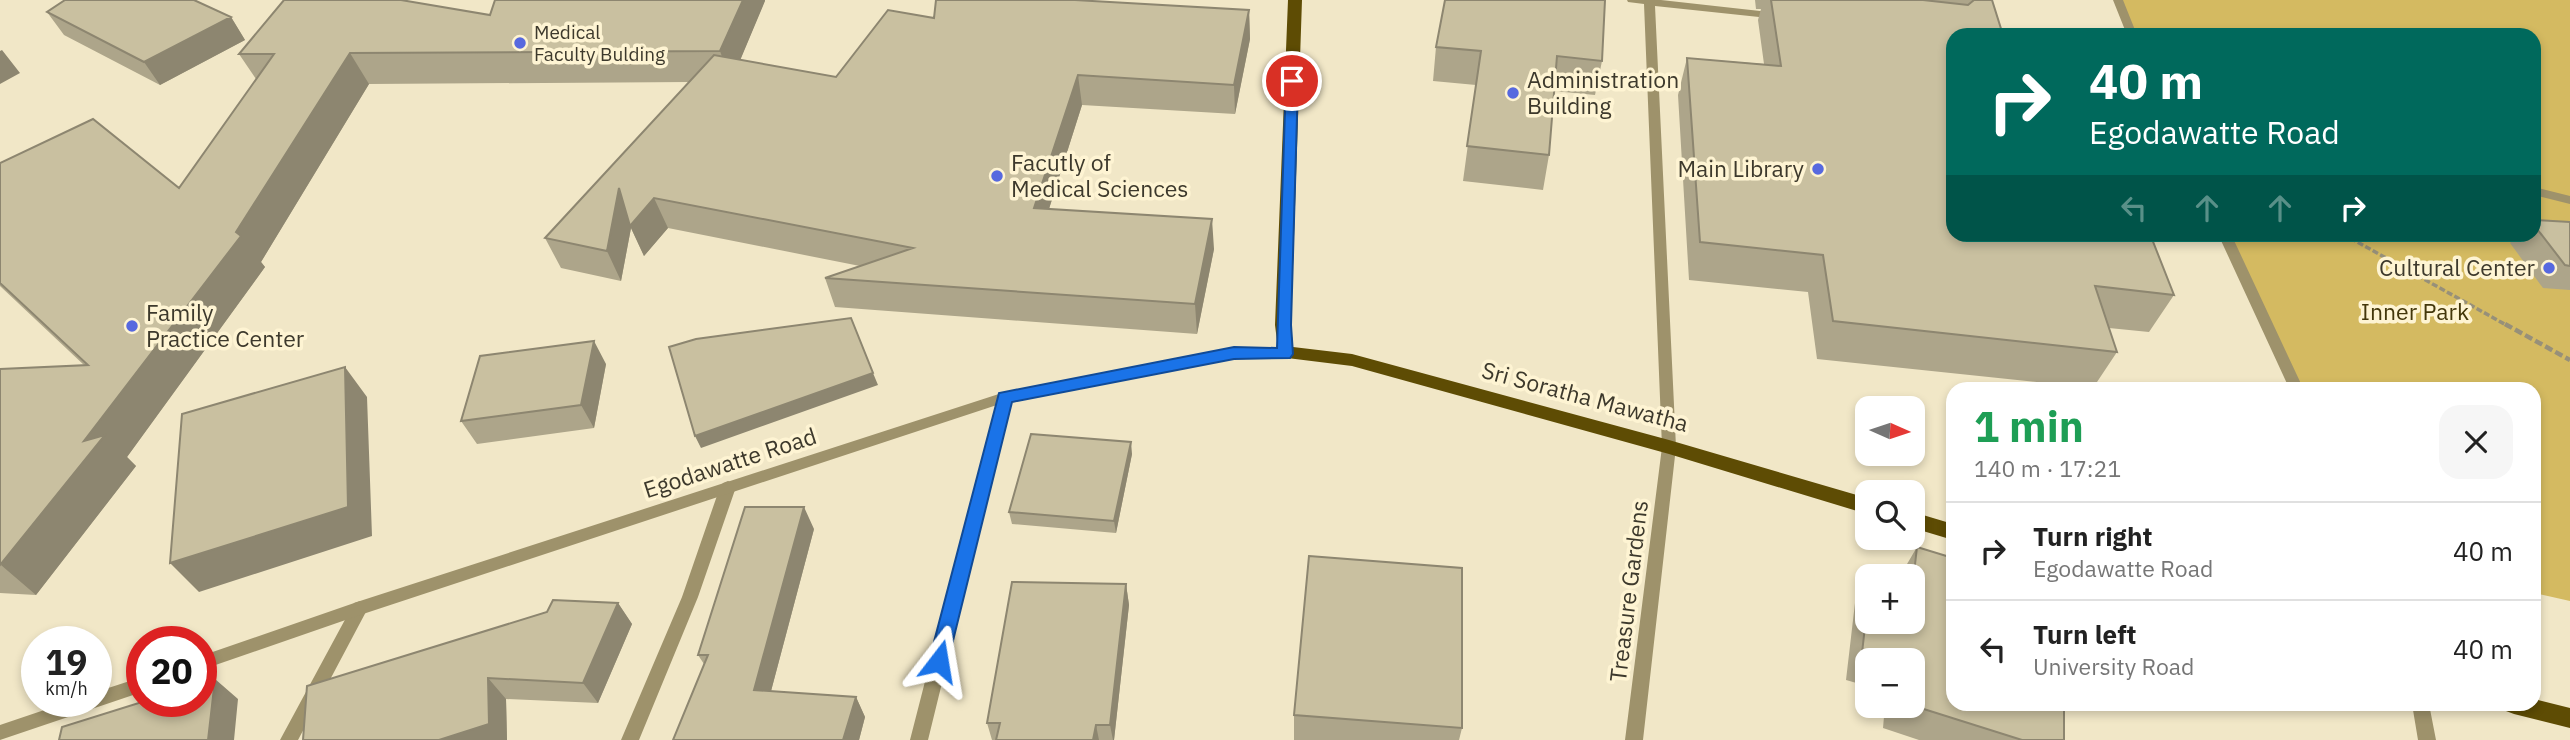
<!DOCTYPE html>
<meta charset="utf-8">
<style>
body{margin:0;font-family:"IBM Plex Sans",sans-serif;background:#f6f6f6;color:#222;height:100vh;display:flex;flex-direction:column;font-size:26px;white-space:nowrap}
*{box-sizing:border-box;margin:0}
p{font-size:23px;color:#767676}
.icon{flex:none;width:38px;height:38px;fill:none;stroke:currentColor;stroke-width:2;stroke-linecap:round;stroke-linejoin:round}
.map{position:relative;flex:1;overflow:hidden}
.details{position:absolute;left:1946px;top:382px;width:595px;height:329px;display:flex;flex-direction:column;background:#fff;border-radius:21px;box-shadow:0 4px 10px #0003}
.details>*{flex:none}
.banner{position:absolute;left:1946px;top:28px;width:595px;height:214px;border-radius:21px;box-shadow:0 4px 10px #0003;background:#00695c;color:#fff;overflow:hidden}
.needle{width:46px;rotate:93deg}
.tools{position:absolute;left:1855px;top:396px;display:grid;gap:14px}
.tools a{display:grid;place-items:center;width:70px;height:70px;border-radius:14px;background:#fff;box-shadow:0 4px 10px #0003;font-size:35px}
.speed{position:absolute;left:21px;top:626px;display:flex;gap:14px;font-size:35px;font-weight:700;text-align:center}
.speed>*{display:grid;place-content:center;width:91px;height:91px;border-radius:50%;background:#fff;box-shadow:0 4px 10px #0003;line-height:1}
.speed small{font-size:18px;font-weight:400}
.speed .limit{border:10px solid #d22;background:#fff;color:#111}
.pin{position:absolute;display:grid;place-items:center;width:60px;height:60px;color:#fff;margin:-30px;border:4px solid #fff;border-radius:50%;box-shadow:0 2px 7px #0007}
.me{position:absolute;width:77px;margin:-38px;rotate:14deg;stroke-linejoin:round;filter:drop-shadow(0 0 5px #0008)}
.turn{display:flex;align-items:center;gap:24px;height:147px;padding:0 28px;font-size:32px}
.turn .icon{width:91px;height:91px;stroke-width:2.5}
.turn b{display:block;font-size:49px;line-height:60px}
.lanes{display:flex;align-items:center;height:66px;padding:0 28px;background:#0003;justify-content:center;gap:35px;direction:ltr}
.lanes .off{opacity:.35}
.round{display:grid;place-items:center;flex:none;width:74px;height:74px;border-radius:21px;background:#f6f6f6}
.head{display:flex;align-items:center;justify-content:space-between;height:119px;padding:0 28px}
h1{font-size:42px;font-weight:700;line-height:52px;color:#1e9e55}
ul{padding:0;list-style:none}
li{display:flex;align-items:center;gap:21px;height:98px;padding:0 28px;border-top:2px solid #e0e0e0}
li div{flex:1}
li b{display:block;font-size:26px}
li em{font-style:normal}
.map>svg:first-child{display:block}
.green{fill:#d4ba61}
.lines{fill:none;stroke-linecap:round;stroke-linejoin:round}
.path-far1{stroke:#979079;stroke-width:3.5;stroke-dasharray:6 2.5;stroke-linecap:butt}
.path{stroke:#979079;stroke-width:4.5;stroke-dasharray:8 3.5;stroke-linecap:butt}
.service{fill:#9e926b;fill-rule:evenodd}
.minor{fill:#9e926b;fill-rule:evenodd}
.tertiary{fill:#9e926b;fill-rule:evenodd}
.primary{fill:#5e4c04;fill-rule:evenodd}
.wall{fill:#ada58a}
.shaded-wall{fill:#8d8670}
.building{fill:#c9c0a0;stroke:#8d8670;stroke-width:2}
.route{fill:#1a73e8;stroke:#114b97;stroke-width:2}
.poi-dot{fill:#5769df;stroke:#fef4d3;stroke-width:2.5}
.labels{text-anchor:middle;stroke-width:7;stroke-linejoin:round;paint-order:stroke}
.far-poi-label{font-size:19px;fill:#3d392c;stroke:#fef4d3;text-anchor:start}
.poi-label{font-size:23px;fill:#3d392c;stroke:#fef4d3;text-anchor:start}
.park-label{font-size:23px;fill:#43370b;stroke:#fef4d3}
.street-label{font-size:23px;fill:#3d392c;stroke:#fef4d3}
</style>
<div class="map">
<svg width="2570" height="740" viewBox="0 0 2570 740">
<rect width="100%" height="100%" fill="#f1e7c7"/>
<path class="green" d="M2118,0H2570V601L2534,593V388H2296L2224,235L2534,234V35H2132Z"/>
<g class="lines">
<path class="path-far1" d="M2343,234L2508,326"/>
<path class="path" d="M2505,324L2570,360"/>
<path class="service" d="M1627,0H1661L1778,13L1783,16L1778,19L1655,6L1676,447L1674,451H1664L1662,447L1644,4L1628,2Z
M2113,0H2123L2137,35H2127Z
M2534,187L2570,196V204L2534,195Z
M2218,234H2231L2303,388H2289Z
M1005,392L1010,393L1012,397L928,740H910L998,397L1000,393Z
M728,481L733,483L736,487L698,597L639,740H621L682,597L720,487L723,483Z
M360,601L366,603L368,608L298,740H280L354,603Z"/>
<path class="minor" d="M1669,441L1674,443L1676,447L1643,740H1625L1662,447L1664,443Z
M2412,704H2429L2436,740H2418Z"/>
<path class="tertiary" d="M1234,348H1285L1292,353L1285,358H1234L1006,402L360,615L201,670V656L360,601L1005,392Z
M142,677V692L0,740V725L68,702H96V692Z"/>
<path class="primary" d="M1288,0H1302L1291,325L1293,347L1352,354L1669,440L1867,498V514L1669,454L1352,366L1279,357L1275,325Z
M1913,512L1953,524V540L1913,528Z
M2534,699L2570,708V728L2514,714L2506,711L2503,704H2534Z"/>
</g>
<path class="wall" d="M495,0H765L740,60L836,77L934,18L1249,10L1250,39L1235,114L1082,105L1049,209L1214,249L1197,334L835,307L825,278L860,266L668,228L644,256L631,228L621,281L561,268L545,238L689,82L369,84L261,262L265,267L127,457L136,466L36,595L0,593V369L85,366L0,286V163L179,188L256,79L239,54L490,15Z
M1445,0L1602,61L1595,95L1554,91L1549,155L1543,190L1463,181L1476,85L1433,81L1436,47Z
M1755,0H1992L1953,35L2174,295L2149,332L2109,328L2117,352L2093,388L1817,359L1808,292L1689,280L1678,95L1687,58L1764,64L1758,20L1761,9H1756Z
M47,12L231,17L245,40L160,85L64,35Z
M2534,220L2570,222V290L2543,288L2510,243L2518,234H2534Z
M606,364L594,428L477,444L461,421Z
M1132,454L1116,533L1012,524L1009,512Z
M814,529L771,691L856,697L865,717L859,740L704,664L698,655Z
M1917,547L2064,740H1919L1883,728L1885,705H1913V660H1867V686L1846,680L1855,603L1867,582V621H1913V576H1900Z
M1126,584L1129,605L1114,740H992L987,723Z
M618,603L632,624L598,703L506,699L507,740H303Z
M1294,715L1462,728L1459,740H1294Z"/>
<path class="shaded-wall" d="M743,0H765V1L731,82L720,51Z
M1249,10L1250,39L1235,114L1234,85Z
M231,17L245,40L160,85L144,62Z
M2,50L20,73L0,84V51Z
M350,53L369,84L261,262L265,267L127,457L136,466L36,595L1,565L84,441Z
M1078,75L1082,105L1040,237L1034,208Z
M619,188L654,198L668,228L644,256L631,228L621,281L607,251Z
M1212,219L1214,249L1197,334L1195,304Z
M594,341L606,364L594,428L581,405Z
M345,367L367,397L372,536L199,592L170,563Z
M873,373L878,385L701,448L695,436Z
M1131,442L1132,454L1116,533L1114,521Z
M804,507L814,529L766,710L754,690Z
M1126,584L1129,605L1114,740H1113L1110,725Z
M618,603L632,624L598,703L583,683Z
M488,678L506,699L507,740H439Z
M215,679L238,699L234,740H208Z
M856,697L865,717L859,740H843Z
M1096,725L1099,740H1093Z"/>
<path class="building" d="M65,0H194L231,17L144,62L47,12Z
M284,0H401L490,15L495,0H743L720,51L350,53L236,232L241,236L84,441L105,435L0,565V369L88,365L0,283V163L93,119L179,188L274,54H239Z
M936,0H1075L1249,10L1234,85L1078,75L1034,208L1212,219L1195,304L825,278L913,248L654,198L630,226L619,188L607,251L545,238L714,55L836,77L888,10L934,18Z
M1445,0H1605L1602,61L1557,56L1549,155L1467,146L1481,51L1436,47Z
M1771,0H1923L1968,5L1974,0H1992L2003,35H1953V234H2150L2174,295L2095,286L2117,352L1833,321L1823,255L1700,242L1687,58L1781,66Z
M2534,220L2570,222V266L2565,265L2534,225Z
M851,318L873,373L695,436L669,347L696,339Z
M594,341L581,405L461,421L480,356Z
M345,367L348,507L170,563L182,414Z
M1031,434L1131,442L1114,521L1009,512Z
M745,507H804L754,690L856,697L843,740H673L708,655H698Z
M1917,547L1953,558V704H2064V740H2022L1911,705H1913V660H1885L1862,653L1867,609V621H1913V582Z
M1309,556L1462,568V728L1294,715Z
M1012,582L1126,584L1110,725H1096L1093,740H996L1000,723H987Z
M553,600L618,603L583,683L488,678L489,724L439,740H303L307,686L547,612Z
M215,679L208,740H59L62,727L142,702H201V683Z"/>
<path class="route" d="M1292,77L1298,81L1291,325L1293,354L1290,358L1234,359L1012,402L948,661L945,667L939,669L932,667L929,661L999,393L1234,347L1277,348L1286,81Z"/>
<g class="poi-dot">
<circle cx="520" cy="43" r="7"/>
<circle cx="1513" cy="93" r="7"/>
<circle cx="1818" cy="169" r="7"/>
<circle cx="997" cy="176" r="7"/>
<circle cx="2549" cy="268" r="7"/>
<circle cx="132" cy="326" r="7"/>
</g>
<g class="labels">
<g class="far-poi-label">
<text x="534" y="39">Medical<tspan x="534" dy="22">Faculty Bulding</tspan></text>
</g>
<g class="poi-label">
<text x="1527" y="88">Administration<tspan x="1527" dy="26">Building</tspan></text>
<text x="1011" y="171">Facutly of<tspan x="1011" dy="26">Medical Sciences</tspan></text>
<text x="1804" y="177" text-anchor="end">Main Library</text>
<text x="2535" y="276" text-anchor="end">Cultural Center</text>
<text x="146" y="321">Family<tspan x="146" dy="26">Practice Center</tspan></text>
</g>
<g class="park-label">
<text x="2415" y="320">Inner Park</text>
</g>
<g class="street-label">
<text transform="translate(1585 397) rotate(15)" y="8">Sri Soratha Mawatha</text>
<text transform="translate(730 463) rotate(-18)" y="8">Egodawatte Road</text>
<text transform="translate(1629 591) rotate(-83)" y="8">Treasure Gardens</text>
</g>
</g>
</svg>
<div class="tools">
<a><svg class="needle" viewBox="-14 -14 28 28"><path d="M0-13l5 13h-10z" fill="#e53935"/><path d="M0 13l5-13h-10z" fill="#767676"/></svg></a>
<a><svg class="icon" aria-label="search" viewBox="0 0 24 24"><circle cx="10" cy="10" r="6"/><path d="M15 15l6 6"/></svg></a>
<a>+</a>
<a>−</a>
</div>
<div class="speed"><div>19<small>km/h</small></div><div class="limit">20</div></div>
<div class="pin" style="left:1292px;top:81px;background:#d93025"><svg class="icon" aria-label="arrive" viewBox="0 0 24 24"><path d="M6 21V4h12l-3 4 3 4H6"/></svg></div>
<svg class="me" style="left:939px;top:661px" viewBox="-20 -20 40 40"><path d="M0-17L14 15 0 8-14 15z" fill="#1a73e8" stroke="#fff" stroke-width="4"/></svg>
<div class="banner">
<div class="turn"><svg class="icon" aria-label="right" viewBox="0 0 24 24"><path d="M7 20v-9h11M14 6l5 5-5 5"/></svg><div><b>40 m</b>Egodawatte Road</div></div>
<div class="lanes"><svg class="icon off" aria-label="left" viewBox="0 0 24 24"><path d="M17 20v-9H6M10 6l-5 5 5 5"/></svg><svg class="icon off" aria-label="ahead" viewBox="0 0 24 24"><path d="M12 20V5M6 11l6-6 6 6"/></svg><svg class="icon off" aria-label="ahead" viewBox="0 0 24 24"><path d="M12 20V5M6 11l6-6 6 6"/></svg><svg class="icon" aria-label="right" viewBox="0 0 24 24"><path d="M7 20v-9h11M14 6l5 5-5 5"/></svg></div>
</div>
<section class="details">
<div class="head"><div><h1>1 min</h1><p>140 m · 17:21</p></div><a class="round"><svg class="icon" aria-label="close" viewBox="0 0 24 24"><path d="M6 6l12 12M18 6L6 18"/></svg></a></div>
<ul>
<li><svg class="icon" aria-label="right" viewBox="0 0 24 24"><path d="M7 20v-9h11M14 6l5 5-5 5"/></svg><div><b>Turn right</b><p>Egodawatte Road</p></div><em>40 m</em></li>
<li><svg class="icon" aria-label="left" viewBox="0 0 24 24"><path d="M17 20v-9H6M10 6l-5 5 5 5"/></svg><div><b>Turn left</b><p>University Road</p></div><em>40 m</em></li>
</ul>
</section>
</div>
